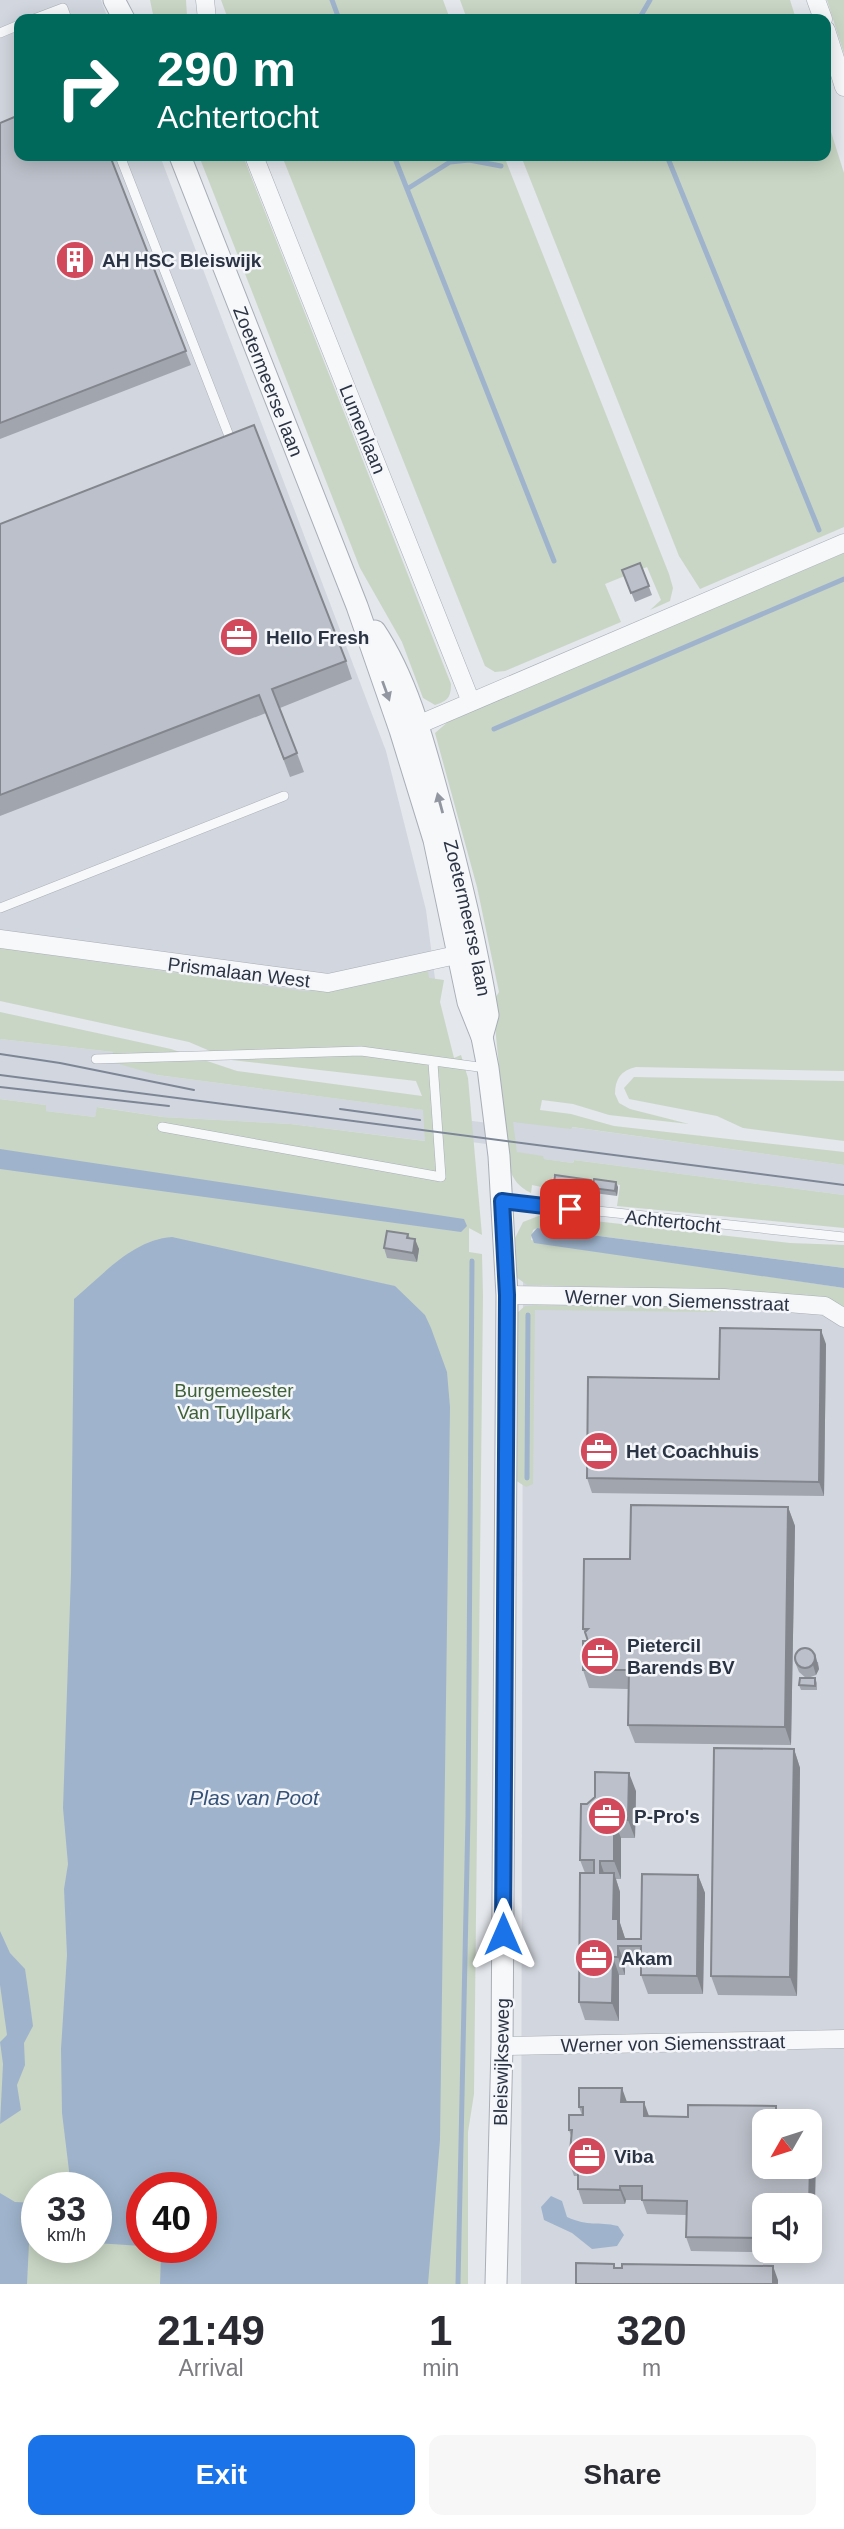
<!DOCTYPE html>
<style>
body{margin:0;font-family:Arial,sans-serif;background:#f7f7f7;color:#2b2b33;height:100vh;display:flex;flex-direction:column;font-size:26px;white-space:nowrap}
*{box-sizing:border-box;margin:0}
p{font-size:23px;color:#7c7c81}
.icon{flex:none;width:38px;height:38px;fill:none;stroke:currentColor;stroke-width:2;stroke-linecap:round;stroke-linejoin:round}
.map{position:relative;height:2284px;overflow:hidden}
.side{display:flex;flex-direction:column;background:#fff;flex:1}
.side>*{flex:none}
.top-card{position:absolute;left:14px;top:14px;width:817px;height:147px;border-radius:14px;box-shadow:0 4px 18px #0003;background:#00695c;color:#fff;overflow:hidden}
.needle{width:46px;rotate:231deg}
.fabs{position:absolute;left:752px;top:2109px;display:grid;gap:14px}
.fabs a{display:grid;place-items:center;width:70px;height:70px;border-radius:14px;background:#fff;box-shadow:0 4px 18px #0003;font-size:35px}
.speed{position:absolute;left:21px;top:2172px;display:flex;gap:14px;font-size:35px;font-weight:700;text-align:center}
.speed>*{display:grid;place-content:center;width:91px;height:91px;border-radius:50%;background:#fff;box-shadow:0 4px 18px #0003;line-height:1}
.speed small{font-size:18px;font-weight:400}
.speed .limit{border:10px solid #d22;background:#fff;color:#111}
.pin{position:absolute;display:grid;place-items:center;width:60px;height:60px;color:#fff;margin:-30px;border-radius:14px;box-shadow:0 4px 10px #0006}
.me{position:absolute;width:77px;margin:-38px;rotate:0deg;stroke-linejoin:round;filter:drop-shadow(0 0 5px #0008)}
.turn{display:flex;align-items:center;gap:24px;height:147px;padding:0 28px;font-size:32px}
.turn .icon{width:91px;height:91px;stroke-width:2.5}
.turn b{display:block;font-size:49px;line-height:60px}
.eta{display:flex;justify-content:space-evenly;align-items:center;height:119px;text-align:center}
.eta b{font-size:42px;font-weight:700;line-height:49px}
.cta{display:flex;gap:14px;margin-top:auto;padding:14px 28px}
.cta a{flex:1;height:80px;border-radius:14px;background:#1a73e8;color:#fff;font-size:28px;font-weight:700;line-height:80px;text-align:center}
.cta a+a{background:#f7f7f7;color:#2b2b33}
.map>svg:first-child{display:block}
.built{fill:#d2d6de;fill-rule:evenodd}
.green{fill:#c9d6c5;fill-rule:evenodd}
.water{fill:#9fb4cc}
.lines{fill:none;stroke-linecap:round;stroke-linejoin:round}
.stream{stroke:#9fb4cc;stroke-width:5}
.service-casing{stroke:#a9aeb7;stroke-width:10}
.minor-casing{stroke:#a9aeb7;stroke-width:19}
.tertiary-casing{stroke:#a9aeb7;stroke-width:23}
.service{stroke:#f7f8fa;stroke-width:9}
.minor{stroke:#f7f8fa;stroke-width:18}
.tertiary{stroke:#f7f8fa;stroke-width:21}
.tram{stroke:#7d8696;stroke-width:2}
.wall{fill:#a1a5ae;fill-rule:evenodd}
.shaded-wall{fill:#83868d}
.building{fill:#bbc0ca;stroke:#83868d;stroke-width:2}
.oneway{fill:#9196a0}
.route-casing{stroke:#114b97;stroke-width:18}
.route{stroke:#1a73e8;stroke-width:12}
.labels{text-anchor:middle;stroke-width:5;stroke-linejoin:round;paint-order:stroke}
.poi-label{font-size:19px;font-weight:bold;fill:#2b3445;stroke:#f4f6f9;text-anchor:start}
.street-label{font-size:19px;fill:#2b3445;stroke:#f4f6f9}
.park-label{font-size:19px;fill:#3f6138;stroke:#f4f6f9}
.water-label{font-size:21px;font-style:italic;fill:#34527a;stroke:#f4f6f9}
</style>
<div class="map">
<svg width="844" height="2284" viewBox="0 0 844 2284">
<rect width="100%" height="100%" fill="#e4e7ec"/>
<path class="built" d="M0,0H101L108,19H19V156H160L386,751L426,910L445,1055L0,997Z
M0,1039L113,1052V1057L157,1075L424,1110L425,1115L513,1126V1121L571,1127L844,1165V1195L574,1160L573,1163L543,1159L517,1153L516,1148L427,1136L426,1141L291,1124L163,1117L98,1107L95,1117L46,1111V1105L0,1099Z
M523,1278L772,1300L844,1302V2284H521ZM765,2121H810V2166H765ZM765,2205H810V2250H765Z"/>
<path class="green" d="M150,0H186L187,16L192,19H154Z
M221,0H443L450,19H228Z
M460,0H790L796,19H467Z
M827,0H844V54Z
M826,116L844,173V527L700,589L679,556L521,156H826Z
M199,156H243L451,684C451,697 448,701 435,705L423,698L402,642L360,568Z
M282,156H504L669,574L673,588L670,601L650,610L661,600L647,567L605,584L621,622L505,671L495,672L485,666Z
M844,553V1071L636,1067C621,1070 615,1079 615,1094L619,1103L630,1109L689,1124L609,1115L573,1104L542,1100L540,1110L571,1114L614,1126L844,1152V1165L572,1127L571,1129L513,1122L517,1152L543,1156L544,1159L573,1163L574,1160L844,1195V1228L617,1206L620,1185L553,1176L551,1189L532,1185L531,1193C519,1187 513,1180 509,1167L494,1016V1000L499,992L477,887L435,733L449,721Z
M0,948L303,991H335L428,971L429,978L444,980L440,1002L454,1058L461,1055L468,1078L482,1235L469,1228V1252L482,1254L483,1296L474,2094L468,2132V2284H0V1099L46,1105V1111L95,1117L97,1107L163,1117L291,1124L425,1141L423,1110L157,1075L112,1062L113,1052L0,1039V1012L171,1049L237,1071L422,1096L416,1081L231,1060L189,1042L0,1001ZM37,2188H96V2247H37ZM142,2188H201V2247H142Z
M634,1077L844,1081V1141L743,1128L717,1116L629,1099L624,1088Z
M541,1215L790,1243L844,1245V1268L537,1228L533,1230L531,1240L844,1288V1307L824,1300L754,1291L527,1285L516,1277L515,1238L523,1222Z
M535,1305L718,1308L719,1312L535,1310L533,1484L526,1487L515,1480L517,1313L525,1306Z"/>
<path class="water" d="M0,1149L464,1219L467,1226L461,1232L0,1169Z
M537,1228L844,1268V1288L534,1243L531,1235Z
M172,1237L395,1286L425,1315L431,1328L447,1372L450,1407L440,2140L428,2284H160L161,2256L143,2247H201V2188H142V2246L96,2243V2188L71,2187L62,2113L61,2049L67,1955L64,1889L68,1864L63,1808L71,1574L74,1299C103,1275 132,1240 172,1237Z
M0,1931L10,1953L25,1969L29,1996L33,2026L24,2043L25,2065L17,2085L21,2110L0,2124L3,2064L0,2042L7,2035L0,1985Z
M0,2193L15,2202L37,2203V2243H29L27,2284H0Z
M551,2196L562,2201L567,2217C589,2227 597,2221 618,2226L624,2235L617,2246L592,2249L572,2233L544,2220L541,2207Z"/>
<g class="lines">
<path class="stream" d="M332,0L339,19
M639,19L650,0
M394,156L554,561
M667,156L819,530
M407,189L450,162L469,160L501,166
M494,729L844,579
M527,1478L528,1315
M458,2284L468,1816L472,1261"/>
<g class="service-casing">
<path id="service" d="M34,19L63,8L67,19
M0,33L19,25
M120,156L231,441L228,443
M0,908L284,796
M96,1059L361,1051L486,1068
M162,1127L441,1177L433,1063
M502,1201L844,1237"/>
</g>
<g class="minor-casing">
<path id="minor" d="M205,0L207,19
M816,0L823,19
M826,30L844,87
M254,156L471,702
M406,727L427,721L844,543
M0,939L328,983L470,952
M507,1295L724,1298L825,1306L844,1318
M502,2046L844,2039"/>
</g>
<g class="tertiary-casing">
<g id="tertiary">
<path d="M114,0L124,19"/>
<path id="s1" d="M180,156L357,606L400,730L434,840L468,1002L482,1037L488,1068L499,1156L507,1295L502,2046L496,2284"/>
<path id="s2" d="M375,631C407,679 423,740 438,795C458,867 476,941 488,1015L482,1037"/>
</g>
</g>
<use href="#service" class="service"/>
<use href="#minor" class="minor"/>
<use href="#tertiary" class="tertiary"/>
<path class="tram" d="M0,1054L60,1063L194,1090
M0,1075L844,1185
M0,1087L169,1106
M340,1109L420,1120"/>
</g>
<path class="wall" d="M0,123L110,156L191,365L0,439Z
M0,524L346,661L352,679L280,708L304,772L290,777L266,713L0,816Z
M640,563L652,595L635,602L622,570Z
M591,1180L593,1184L618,1187L617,1196L594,1193L593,1189L592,1193L556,1188L554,1183Z
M408,1234L410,1238L419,1249L417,1262L387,1258L384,1248Z
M826,1344L824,1496L592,1493L587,1478L719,1379Z
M788,1507L795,1526L791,1745L635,1743L628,1725V1689L589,1688L583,1670L588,1641L583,1629L630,1559Z
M795,1662H818L819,1669L816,1675L808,1678H815L817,1683V1690H801L799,1685L806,1678L799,1672Z
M794,1749L800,1768L797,1996L718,1995L711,1976Z
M636,1791L635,1838H621V1879H616L620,1892V1923L625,1939H641L698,1875L705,1893L703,1994H648L641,1975V1965L625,1964V1975H619V2021L585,2020L579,2002L585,1873L580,1860L587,1804Z
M627,2102L649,2116L688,2117L776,2106L781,2121H765V2166L816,2149L814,2253L691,2251L686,2237V2215L647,2214L642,2200H626L625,2204H583L578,2189V2176H574L569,2162L571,2136L569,2130L582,2115L579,2107ZM765,2205H810V2250H765Z"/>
<path class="shaded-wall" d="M616,1182L618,1187L617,1196L615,1191Z
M415,1239L419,1249L417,1262L413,1253Z
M821,1330L826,1344L824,1496L819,1482Z
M788,1507L795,1526L791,1745L785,1727Z
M815,1653L819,1669L816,1675L813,1665Z
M794,1749L800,1768L797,1996L790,1977Z
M629,1773L636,1791L635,1838L628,1820Z
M614,1820L621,1838V1879L614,1861Z
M600,1861L606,1879L600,1873Z
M614,1873L620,1892V1923L625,1938V1946H621L613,1919Z
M698,1875L705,1893L703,1994L697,1976Z
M618,1946L625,1964V1975L618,1957Z
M613,1957L619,1975V2021L612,2003Z
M622,2088L627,2102H621Z
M644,2102L649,2116H644Z
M776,2106L781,2121H776Z
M810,2134L816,2149L814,2253L810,2242Z
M620,2186L626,2200L625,2204L620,2190Z
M773,2266L778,2280V2284H773Z"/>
<path class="building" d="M19,115V156H110L186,351L0,423V123Z
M254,425L346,661L272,689L297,753L284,759L259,695L0,795V524Z
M640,563L649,586L631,593L622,570Z
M555,1175L591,1180L590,1188L554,1183Z
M594,1179L616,1182L615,1191L592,1188Z
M387,1231L408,1234L407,1238L415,1239L413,1253L384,1248Z
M720,1328L821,1330L819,1482L587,1478L588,1377L719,1379Z
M631,1505L788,1507L785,1727L628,1725L629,1670H583V1641H588L585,1632L588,1629H583L584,1559H630Z
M795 1658a10 10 0 1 1 20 0a10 10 0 1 1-20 0Z
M800,1678H815V1686L799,1685Z
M714,1748L794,1749L790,1977L711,1976Z
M595,1772L629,1773L628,1820H614V1861H600V1873H614L613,1919H618V1939H641L642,1874L698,1875L697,1976L641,1975V1946H618V1957H613L612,2003L579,2002L580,1873H594V1860H580L581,1804H587L595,1797Z
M579,2088H622L621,2102H644V2116L688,2117V2105L776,2106V2121H765V2166H810L809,2205H765V2238L686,2237L687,2201L642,2200V2186H620V2190L578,2189V2170H582V2162H569L572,2130H569V2115H583V2107H579Z
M576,2263L614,2264V2268H622V2264L773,2266V2284H576Z"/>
<defs><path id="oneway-solid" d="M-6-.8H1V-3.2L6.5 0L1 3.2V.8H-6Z" transform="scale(1.75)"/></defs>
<g class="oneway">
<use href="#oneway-solid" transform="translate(386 691) rotate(70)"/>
<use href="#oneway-solid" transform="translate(440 803) rotate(-105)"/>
</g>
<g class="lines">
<g class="route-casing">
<path id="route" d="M503,1934L507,1295L502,1201L570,1209"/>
</g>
<use href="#route" class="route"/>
</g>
<defs>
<g id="building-disc" transform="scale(2.0125)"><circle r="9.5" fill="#d1495b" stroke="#f4f6f9"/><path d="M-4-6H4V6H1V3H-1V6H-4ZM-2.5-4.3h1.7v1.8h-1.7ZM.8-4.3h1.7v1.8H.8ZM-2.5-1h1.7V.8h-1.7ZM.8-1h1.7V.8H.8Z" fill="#fff"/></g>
<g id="office-disc" transform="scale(2.0125)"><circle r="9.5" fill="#d1495b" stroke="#f4f6f9"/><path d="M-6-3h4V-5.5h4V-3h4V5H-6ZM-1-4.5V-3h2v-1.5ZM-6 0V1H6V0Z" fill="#fff"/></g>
</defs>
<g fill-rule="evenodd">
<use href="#building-disc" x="75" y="260"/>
<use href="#office-disc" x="239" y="637"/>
<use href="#office-disc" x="599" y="1451"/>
<use href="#office-disc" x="600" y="1656"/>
<use href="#office-disc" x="607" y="1816"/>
<use href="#office-disc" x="594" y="1958"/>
<use href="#office-disc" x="587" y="2156"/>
</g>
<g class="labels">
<g class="poi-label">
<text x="102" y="267">AH HSC Bleiswijk</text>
<text x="266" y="644">Hello Fresh</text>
<text x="626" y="1458">Het Coachhuis</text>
<text x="627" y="1652">Pietercil<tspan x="627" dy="22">Barends BV</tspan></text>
<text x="634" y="1823">P-Pro's</text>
<text x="621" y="1965">Akam</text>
<text x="614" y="2163">Viba</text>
</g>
<g class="street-label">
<text dy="7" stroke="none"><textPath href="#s1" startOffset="242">Zoetermeerse laan</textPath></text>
<text transform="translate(363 429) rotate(68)" y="7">Lumenlaan</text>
<text dy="7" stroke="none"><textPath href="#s2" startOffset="303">Zoetermeerse laan</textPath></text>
<text transform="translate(239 972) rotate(7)" y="7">Prismalaan West</text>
<text transform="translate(673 1221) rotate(6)" y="7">Achtertocht</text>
<text transform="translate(677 1300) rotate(2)" y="7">Werner von Siemensstraat</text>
<text transform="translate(673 2043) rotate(-1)" y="7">Werner von Siemensstraat</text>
<text transform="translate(501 2062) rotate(-89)" y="7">Bleiswijkseweg</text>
</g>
<g class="park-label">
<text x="234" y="1397">Burgemeester<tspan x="234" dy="22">Van Tuyllpark</tspan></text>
</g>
<g class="water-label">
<text x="254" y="1805">Plas van Poot</text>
</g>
</g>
</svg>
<div class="fabs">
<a><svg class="needle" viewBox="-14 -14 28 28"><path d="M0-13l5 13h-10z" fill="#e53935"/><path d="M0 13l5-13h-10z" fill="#7c7c81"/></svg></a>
<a><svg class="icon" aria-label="sound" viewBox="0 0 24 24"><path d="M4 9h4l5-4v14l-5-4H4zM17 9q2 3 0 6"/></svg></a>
</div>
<div class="speed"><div>33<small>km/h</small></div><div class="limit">40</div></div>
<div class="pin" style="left:570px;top:1209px;background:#d93025"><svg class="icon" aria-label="arrive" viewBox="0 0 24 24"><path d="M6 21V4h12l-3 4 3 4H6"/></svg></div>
<svg class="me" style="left:503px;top:1934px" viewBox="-20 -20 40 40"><path d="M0-17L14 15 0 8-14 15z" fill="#1a73e8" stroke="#fff" stroke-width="4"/></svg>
<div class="top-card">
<div class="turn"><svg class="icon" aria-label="right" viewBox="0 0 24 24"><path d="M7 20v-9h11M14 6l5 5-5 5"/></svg><div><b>290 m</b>Achtertocht</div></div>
</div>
</div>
<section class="side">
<div class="eta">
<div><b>21:49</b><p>Arrival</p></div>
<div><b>1</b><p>min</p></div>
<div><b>320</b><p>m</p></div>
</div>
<div class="cta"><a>Exit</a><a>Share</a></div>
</section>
